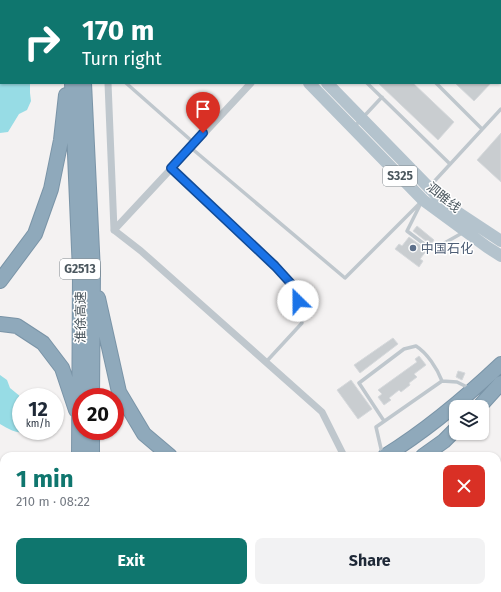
<!DOCTYPE html>
<meta charset="utf-8">
<style>
body{margin:0;font-family:"Fira Sans","Noto Sans SC",sans-serif;background:#f2f2f3;color:#1f2937;height:100vh;display:flex;flex-direction:column;font-size:15px;white-space:nowrap}
*{box-sizing:border-box;margin:0}
p{font-size:13px;color:#747a83}
.icon{flex:none;width:22px;height:22px;fill:none;stroke:currentColor;stroke-width:2;stroke-linecap:round;stroke-linejoin:round}
.map{position:relative;flex:1;overflow:hidden}
.details{position:absolute;left:0px;top:452px;width:501px;height:140px;display:flex;flex-direction:column;background:#fff;border-radius:12px 12px 0 0;box-shadow:0 1px 3px #0004}
.details>*{flex:none}
.top-card{position:absolute;left:0px;top:0px;width:501px;height:84px;box-shadow:0 1px 3px #0004;background:#0f766e;color:#fff;overflow:hidden}
.tools{position:absolute;left:449px;top:400px;display:grid;gap:8px}
.tools a{display:grid;place-items:center;width:40px;height:40px;border-radius:8px;background:#fff;box-shadow:0 1px 3px #0004;font-size:20px}
.speed{position:absolute;left:12px;top:388px;display:flex;gap:8px;font-size:20px;font-weight:700;text-align:center}
.speed>*{display:grid;place-content:center;width:52px;height:52px;border-radius:50%;background:#fff;box-shadow:0 1px 3px #0004;line-height:1}
.speed small{font-size:10px;font-weight:400}
.speed .limit{border:6px solid #d22;background:#fff;color:#111}
.pin{position:absolute;display:grid;place-items:center;width:34px;height:34px;color:#fff;margin:-41px -17px;border-radius:50% 50% 50% 0;rotate:-45deg;box-shadow:0 0 4px #0007}
.pin .icon{rotate:45deg}
.me{position:absolute;width:44px;margin:-22px;rotate:337deg;stroke-linejoin:round;filter:drop-shadow(0 0 3px #0008)}
.turn{display:flex;align-items:center;gap:14px;height:84px;padding:0 16px;font-size:18px}
.turn .icon{width:52px;height:52px;stroke-width:2.5}
.turn b{display:block;font-size:28px;line-height:34px}
.round{display:grid;place-items:center;flex:none;width:42px;height:42px;border-radius:8px;background:#f2f2f3}
.overview{display:flex;align-items:center;justify-content:space-between;height:68px;padding:0 16px}
h1{font-size:24px;font-weight:700;line-height:30px;color:#0f766e}
.action{display:flex;gap:8px;margin-top:auto;padding:8px 16px}
.action a{flex:1;height:46px;border-radius:8px;background:#0f766e;color:#fff;font-size:16px;font-weight:700;line-height:46px;text-align:center}
.action a+a{background:#f2f2f3;color:#1f2937}
.map>svg:first-child{display:block}
.water{fill:#97dce5}
.lines{fill:none;stroke-linecap:round;stroke-linejoin:round}
.stream{stroke:#97dce5;stroke-width:2}
.building{fill:#c9cdd0;stroke:#d6d9dc}
.highway-casing{stroke:#7a94a7;stroke-width:16}
.lane{stroke:#bfc7cd;stroke-width:3.5}
.street{stroke:#bfc7cd;stroke-width:7}
.primary{stroke:#b4c3cd;stroke-width:12}
.highway{stroke:#8fa9bb;stroke-width:14}
.route-casing{stroke:#114b97;stroke-width:10}
.route{stroke:#1a73e8;stroke-width:7}
.service-dot{fill:#5c6f8a;stroke:#fff;stroke-width:1.5}
.labels{text-anchor:middle;stroke-width:3;stroke-linejoin:round;paint-order:stroke}
.shield{fill:#fff;stroke:#81898e;stroke-width:1}
.shield-label{font-size:12px;font-weight:bold;fill:#4b575e}
.street-label{font-size:13px;fill:#4b575e;stroke:#fff}
.service-label{font-size:13px;fill:#4e5e75;stroke:#fff;text-anchor:start}
</style>
<div class="map">
<svg width="501" height="592" viewBox="0 0 501 592">
<rect width="100%" height="100%" fill="#f4f2f2"/>
<path class="water" d="M0,69L1,83H30V93L31,101L27,110L19,114L8,132L0,133Z
M0,375L7,380L10,388L21,397V431H26L25,433C16,433 8,429 0,424Z"/>
<g class="lines">
<path class="stream" d="M33,588L34,592
M384,592L388,588"/>
</g>
<path class="building" d="M378,83H413L454,122L438,140Z
M455,83H491L474,101Z
M501,133V182L477,160Z
M417,226L434,240L431,245L413,231Z
M409,237L427,250L420,259L423,261L419,267L395,249L399,244L402,246Z
M393,338L398,344L360,373L354,365Z
M419,356L426,365L414,374L417,377L409,383L410,385L401,392L399,390L389,398L391,400L384,405L378,397L382,394L378,390L417,362L415,359Z
M458,371L465,373L462,380L456,377Z
M351,380L372,409L358,419L337,390Z"/>
<g class="lines">
<g class="highway-casing">
<path id="highway" d="M64,0V1
M77,0V1
M72,83L80,272L79,456
M84,83L93,272L92,397
M0,281L35,234L51,189L61,140L66,95
M98,298L119,392L144,434L170,456
M0,324L17,326L43,343L62,368L76,410
M479,407L501,383
M92,456V431
M385,456C427,430 465,398 501,364
M423,456L444,441L456,429
M0,476L4,478
M78,592V588
M91,592V588
M146,592L149,588"/>
</g>
<path class="lane" d="M351,0L352,1
M476,0L478,1
M500,23L501,24
M126,83L194,143
M367,83L450,164
M436,83L482,129
M354,127L382,97
M190,147L345,278L422,201
M172,168L275,266L296,289L302,323L266,362
M430,186L501,109
M421,203L407,231L432,250L464,232
M384,421L359,383L404,349L416,346C427,353 437,368 442,381
M382,453L376,427L442,381L457,382L469,388"/>
<path class="street" d="M91,0V1
M7,1L8,0
M329,1L330,0
M0,8L1,7
M108,83L114,230
M251,83L114,230L141,251L322,412L344,456
M497,472L501,468
M439,588L443,592"/>
<path class="primary" d="M228,0L229,1
M245,0L246,1
M309,83L423,200L487,247L501,256
M327,83L445,204L501,241"/>
<use href="#highway" class="highway"/>
</g>
<g class="lines">
<g class="route-casing">
<path id="route" d="M203,133L171,168L275,266L296,289L298,301"/>
</g>
<use href="#route" class="route"/>
</g>
<circle class="service-dot" cx="413" cy="248" r="4"/>
<g class="labels">
<g class="shield">
<rect x="383" y="166" width="34" height="20" rx="3"/>
<rect x="60" y="259" width="40" height="20" rx="3"/>
</g>
<g class="shield-label">
<text x="400" y="180">S325</text>
<text x="80" y="273">G2513</text>
</g>
<g class="street-label">
<text transform="translate(444 197) rotate(39)" y="5">泗睢线</text>
<text transform="translate(80 317) rotate(-90)" y="5">淮徐高速</text>
</g>
<g class="service-label">
<text x="421" y="253">中国石化</text>
</g>
</g>
</svg>
<div class="tools">
<a><svg class="icon" aria-label="layers" viewBox="0 0 24 24"><path d="M12 4l9 5-9 5-9-5zM3 14l9 5 9-5"/></svg></a>
</div>
<div class="speed"><div>12<small>km/h</small></div><div class="limit">20</div></div>
<div class="pin" style="left:203px;top:133px;background:#d93025"><svg class="icon" aria-label="arrive" viewBox="0 0 24 24"><path d="M6 21V4h12l-3 4 3 4H6"/></svg></div>
<svg class="me" style="left:298px;top:301px" viewBox="-20 -20 40 40"><circle r="19" fill="#fff"/><path d="M0-13L10 11 0 6-10 11z" fill="#1a73e8"/></svg>
<div class="top-card">
<div class="turn"><svg class="icon" aria-label="right" viewBox="0 0 24 24"><path d="M7 20v-9h11M14 6l5 5-5 5"/></svg><div><b>170 m</b>Turn right</div></div>
</div>
<section class="details">
<div class="overview"><div><h1>1 min</h1><p>210 m · 08:22</p></div><a class="round" style="background:#d93025;color:#fff"><svg class="icon" aria-label="close" viewBox="0 0 24 24"><path d="M6 6l12 12M18 6L6 18"/></svg></a></div>
<div class="action"><a>Exit</a><a>Share</a></div>
</section>
</div>
